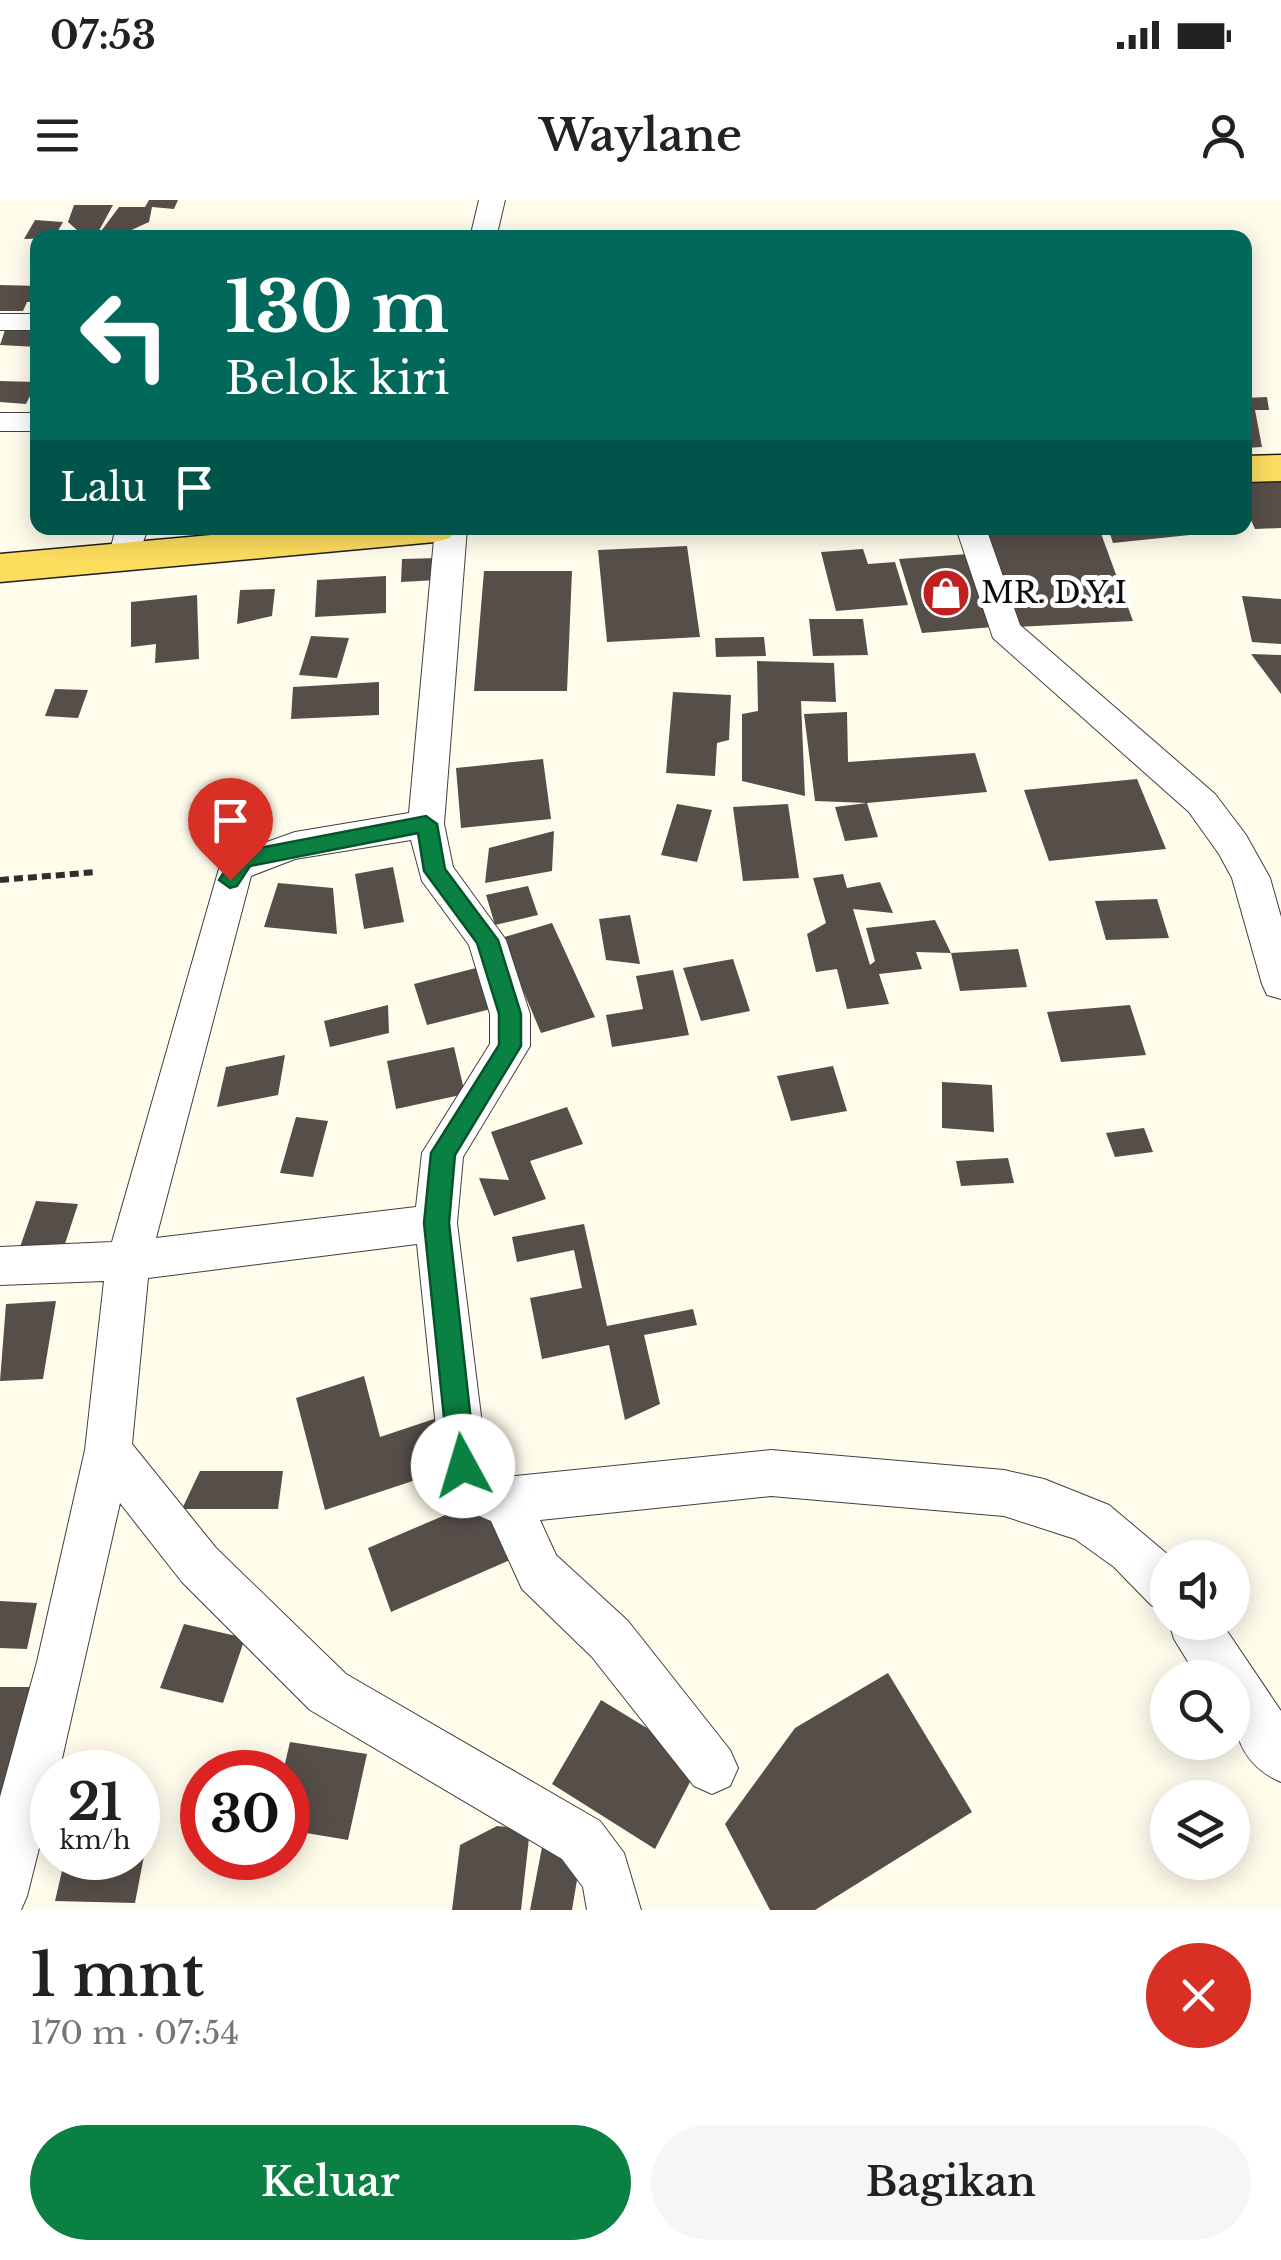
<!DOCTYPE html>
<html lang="id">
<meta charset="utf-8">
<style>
body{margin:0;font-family:"Libre Baskerville",serif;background:#f6f6f6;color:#222;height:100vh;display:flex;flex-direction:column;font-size:38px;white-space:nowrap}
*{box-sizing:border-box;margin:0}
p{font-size:32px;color:#767676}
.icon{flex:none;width:55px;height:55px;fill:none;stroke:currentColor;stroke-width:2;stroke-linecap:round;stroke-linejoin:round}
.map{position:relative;height:1710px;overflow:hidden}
.drawer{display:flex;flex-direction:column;background:#fff;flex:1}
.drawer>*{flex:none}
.banner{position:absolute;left:30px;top:30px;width:1222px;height:305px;border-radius:20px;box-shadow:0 5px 25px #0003;background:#00695c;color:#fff;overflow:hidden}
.buttons{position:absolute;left:1150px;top:1340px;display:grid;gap:20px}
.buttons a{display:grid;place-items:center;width:100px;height:100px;border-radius:50%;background:#fff;box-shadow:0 5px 25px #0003;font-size:50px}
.speed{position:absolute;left:30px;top:1550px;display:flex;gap:20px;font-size:50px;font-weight:700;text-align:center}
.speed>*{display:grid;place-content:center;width:130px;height:130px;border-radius:50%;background:#fff;box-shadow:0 5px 25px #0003;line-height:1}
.speed small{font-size:25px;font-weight:400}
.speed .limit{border:15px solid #d22;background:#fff;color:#111}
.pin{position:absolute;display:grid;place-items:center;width:85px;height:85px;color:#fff;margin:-102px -42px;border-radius:50% 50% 50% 0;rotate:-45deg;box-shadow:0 0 10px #0007}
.pin .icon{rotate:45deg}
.me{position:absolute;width:110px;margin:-55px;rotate:354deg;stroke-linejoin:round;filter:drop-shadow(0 0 8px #0008)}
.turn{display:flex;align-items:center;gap:35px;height:210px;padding:0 30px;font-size:45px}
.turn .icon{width:130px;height:130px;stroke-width:2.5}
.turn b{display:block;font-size:70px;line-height:85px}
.then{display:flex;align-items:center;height:95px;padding:0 30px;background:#0003;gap:20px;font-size:38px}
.round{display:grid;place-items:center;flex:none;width:105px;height:105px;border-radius:52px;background:#f6f6f6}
.headline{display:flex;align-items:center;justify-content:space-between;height:170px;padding:0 30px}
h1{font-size:60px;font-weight:600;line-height:75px}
.primary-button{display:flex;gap:20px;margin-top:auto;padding:20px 30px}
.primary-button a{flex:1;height:115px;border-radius:60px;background:#0b8043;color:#fff;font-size:40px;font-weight:600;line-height:115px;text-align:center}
.primary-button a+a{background:#f6f6f6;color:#222}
.status{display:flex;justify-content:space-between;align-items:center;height:70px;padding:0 50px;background:#fff;direction:ltr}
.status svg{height:28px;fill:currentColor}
header{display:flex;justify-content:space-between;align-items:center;height:130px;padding:0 30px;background:#fff;font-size:45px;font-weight:600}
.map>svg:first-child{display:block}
.building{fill:#564e49}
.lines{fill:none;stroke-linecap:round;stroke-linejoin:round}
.minor-casing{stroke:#404040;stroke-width:2}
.primary-casing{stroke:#1e1e1e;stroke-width:3}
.path{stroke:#2f2f2f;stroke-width:6;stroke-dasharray:9 5;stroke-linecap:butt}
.minor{fill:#fff;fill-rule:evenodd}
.primary{fill:#fddd5e;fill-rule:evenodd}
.route{fill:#0b8043;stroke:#07532c;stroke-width:2.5}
.labels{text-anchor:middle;stroke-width:10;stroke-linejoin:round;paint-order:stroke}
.poi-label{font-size:30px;fill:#0d0d0d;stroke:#fff;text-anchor:start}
</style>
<div class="status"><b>07:53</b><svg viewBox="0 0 49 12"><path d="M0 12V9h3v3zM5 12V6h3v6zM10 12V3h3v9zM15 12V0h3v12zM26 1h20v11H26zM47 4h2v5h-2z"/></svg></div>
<header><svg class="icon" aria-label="menu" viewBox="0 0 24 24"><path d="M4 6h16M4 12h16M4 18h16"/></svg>Waylane<svg class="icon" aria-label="person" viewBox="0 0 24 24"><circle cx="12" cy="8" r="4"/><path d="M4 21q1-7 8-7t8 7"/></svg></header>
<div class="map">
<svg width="1281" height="1710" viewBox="0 0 1281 1710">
<rect width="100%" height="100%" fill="#fffcec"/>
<path class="building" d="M149,0H178L174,9L152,7L149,22L114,38H96L119,7H145Z
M74,5H113L95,38H86L68,22Z
M35,20L63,22L54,38L24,39Z
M0,85L38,86V102H27L23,111H0Z
M6,127L38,128V147L0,145Z
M0,181L37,182L26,204L0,202Z
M1267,197L1269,210H1255L1262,247L1245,248V198Z
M1281,282V328L1255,329L1245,307V283Z
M1099,328L1133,421L1015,427L985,329Z
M1108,328H1226L1228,331L1113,343Z
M687,346L700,437L607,442L598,350Z
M863,349L868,364L895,362L908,405L836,411L821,352Z
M968,354L993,427L922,433L899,359Z
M438,358L437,380L401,382L402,359Z
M484,371H572L567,491H474Z
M386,376V413L315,417L317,380Z
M275,389L272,416L237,424L240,390Z
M197,395L199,459L155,463L156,444L131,447V402Z
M1242,396L1281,399V444L1252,442Z
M809,419H863L868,455L813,456Z
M311,436L349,438L337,478L299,475Z
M764,437L766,456L716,457L715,438Z
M1251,454L1281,455V494Z
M757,461L834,463L836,502L801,501L805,596L742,581V514L758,511Z
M379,482V515L291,519L293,487Z
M55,489L88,490L78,518L45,516Z
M673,492L731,495L729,540L717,543L715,576L666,573Z
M847,512L848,562L975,553L987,592L867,603L878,637L845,641L835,607L867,603L815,601L804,514Z
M543,559L551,619L461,628L456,568Z
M1137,579L1166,649L1049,661L1024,590Z
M677,604L712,610L697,662L661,655Z
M788,604L799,678L743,681L733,607Z
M554,631L552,671L485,683L489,648Z
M393,667L404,722L364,729L355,674Z
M843,674L847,688L880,682L893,713L853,709L870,765L875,761L866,728L935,720L951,753L1018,749L1027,787L960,791L951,753L916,752L922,769L879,774L889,804L847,809L837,769L816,772L807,734L826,723L813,678Z
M278,683L333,688L337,734L264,727Z
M528,686L538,715L495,725L486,695Z
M1157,699L1169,738L1106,740L1095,701Z
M630,715L640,764L606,760L599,719Z
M552,723L595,817L541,833L501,738Z
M733,759L750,811L701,821L683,768Z
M476,768L491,809L427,825L414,784Z
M673,770L689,835L612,847L606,815L643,809L636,776Z
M388,805L389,833L330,847L324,821Z
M1130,805L1146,855L1061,862L1047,812Z
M454,847L465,894L396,909L387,861Z
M285,855L278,895L217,907L226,867Z
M833,866L847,911L791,921L777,876Z
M942,882L992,885L994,932L942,928Z
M567,907L583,944L530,961L546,999L494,1016L479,978L509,980L491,932Z
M296,917L328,921L313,977L280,973Z
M1144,928L1153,952L1115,957L1106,933Z
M1008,958L1014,983L961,986L956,961Z
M36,1001L78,1004L63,1050L20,1047Z
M584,1024L607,1126L693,1109L697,1125L644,1135L660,1204L625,1220L609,1145L542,1159L530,1098L582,1088L574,1050L517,1062L512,1037Z
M56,1101L43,1179L0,1181L6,1104Z
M364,1176L380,1237L437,1218L452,1268L325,1310L296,1198Z
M200,1271H283L278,1309H182Z
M485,1298L510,1360L391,1412L368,1348Z
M0,1401L37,1403L27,1449L0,1448Z
M184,1424L245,1438L223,1503L160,1488Z
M888,1473L972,1612L815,1710H770L725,1624L795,1528Z
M0,1487H44L22,1594H0Z
M601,1500L701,1561L655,1649L552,1584Z
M290,1542L367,1554L348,1640L288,1630V1572H283Z
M138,1609H153L135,1703L55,1701L65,1658H138Z
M497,1626L530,1629L521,1710H452L460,1645Z
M543,1642L582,1650L572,1710H530Z"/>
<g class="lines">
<g class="minor-casing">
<path id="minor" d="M479,0H505L496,38H470Z
M0,114H38V130H0Z
M0,213H38V231H0Z
M116,328H148L135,365H113L108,358Z
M435,328H467L444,624L453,667L506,740L530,814V846L463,957L457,1023L487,1264L498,1276L506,1277L771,1250L1004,1270L1044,1279L1109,1305L1172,1358H1168V1412L1151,1405L1114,1367L1075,1339L1004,1316L771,1296L540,1320L556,1355L628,1421L730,1550L738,1568L730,1586L712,1594L694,1586L592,1457L522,1389L491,1321C461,1309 452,1295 440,1266L417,1044L148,1078L132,1244L216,1348L346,1474L600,1621L624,1653L641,1710H587L583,1687L562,1659L310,1510L182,1382L120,1303L59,1572H52V1597L27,1696L21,1710H0V1597L37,1462L85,1250L104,1081L0,1085V1047L112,1042L222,658L295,632L409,613ZM411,640L422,681L469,745L490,814V844L422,953L416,1007L156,1038L251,676L295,659Z
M956,328H986L1020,425L1215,594L1246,635L1270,678L1281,717V799L1267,795L1262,784L1232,678L1219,654L1189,612L993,438Z
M1168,1419L1221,1422L1281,1511V1582C1234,1562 1232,1522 1232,1478H1198L1174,1439Z"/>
</g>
<g class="primary-casing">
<path id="primary" d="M1281,255V281L1245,282V256Z
M289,328H456L450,338L435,342L0,382V354Z"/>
</g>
<path class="path" d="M0,680L97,672"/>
<use href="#minor" class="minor"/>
<use href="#primary" class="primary"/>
</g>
<path class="route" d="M426,616L437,624L445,669L498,740L521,814V846L455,955L449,1023L476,1266L472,1276L463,1279L453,1276L449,1266L424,1023L431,953L499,845V814L477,743L424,671L418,633L250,666L237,686L230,688L219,680L236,654L244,651Z"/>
<defs>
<g id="shop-disc" transform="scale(2.5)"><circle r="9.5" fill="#c12021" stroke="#fff"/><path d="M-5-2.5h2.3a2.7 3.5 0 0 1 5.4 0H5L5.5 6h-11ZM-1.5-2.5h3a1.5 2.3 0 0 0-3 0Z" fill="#fff"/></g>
</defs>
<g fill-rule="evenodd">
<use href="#shop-disc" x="946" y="393"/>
</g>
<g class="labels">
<g class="poi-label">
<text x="981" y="403">MR. D.Y.I</text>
</g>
</g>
</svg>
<div class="buttons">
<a><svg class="icon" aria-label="sound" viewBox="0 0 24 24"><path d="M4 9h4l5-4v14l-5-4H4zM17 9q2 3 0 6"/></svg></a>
<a><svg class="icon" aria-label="search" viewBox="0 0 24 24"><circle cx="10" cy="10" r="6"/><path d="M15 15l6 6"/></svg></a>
<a><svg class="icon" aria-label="layers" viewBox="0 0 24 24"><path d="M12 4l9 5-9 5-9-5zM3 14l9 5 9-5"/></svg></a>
</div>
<div class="speed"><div>21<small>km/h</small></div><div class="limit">30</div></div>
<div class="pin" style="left:230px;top:680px;background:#d93025"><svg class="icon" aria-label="arrive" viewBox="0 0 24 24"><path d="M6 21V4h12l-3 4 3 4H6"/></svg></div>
<svg class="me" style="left:463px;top:1266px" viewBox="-20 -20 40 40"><circle r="19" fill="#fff"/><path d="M0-13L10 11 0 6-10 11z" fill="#0b8043"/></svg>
<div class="banner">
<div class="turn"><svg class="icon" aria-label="left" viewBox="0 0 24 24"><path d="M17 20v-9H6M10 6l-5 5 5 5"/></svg><div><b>130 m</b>Belok kiri</div></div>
<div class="then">Lalu<svg class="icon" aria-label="arrive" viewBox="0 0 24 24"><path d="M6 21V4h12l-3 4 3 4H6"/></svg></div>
</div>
</div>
<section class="drawer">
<div class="headline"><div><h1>1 mnt</h1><p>170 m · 07:54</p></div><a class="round" style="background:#d93025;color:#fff"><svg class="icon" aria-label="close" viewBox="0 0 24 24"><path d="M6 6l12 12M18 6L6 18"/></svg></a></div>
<div class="primary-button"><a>Keluar</a><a>Bagikan</a></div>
</section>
